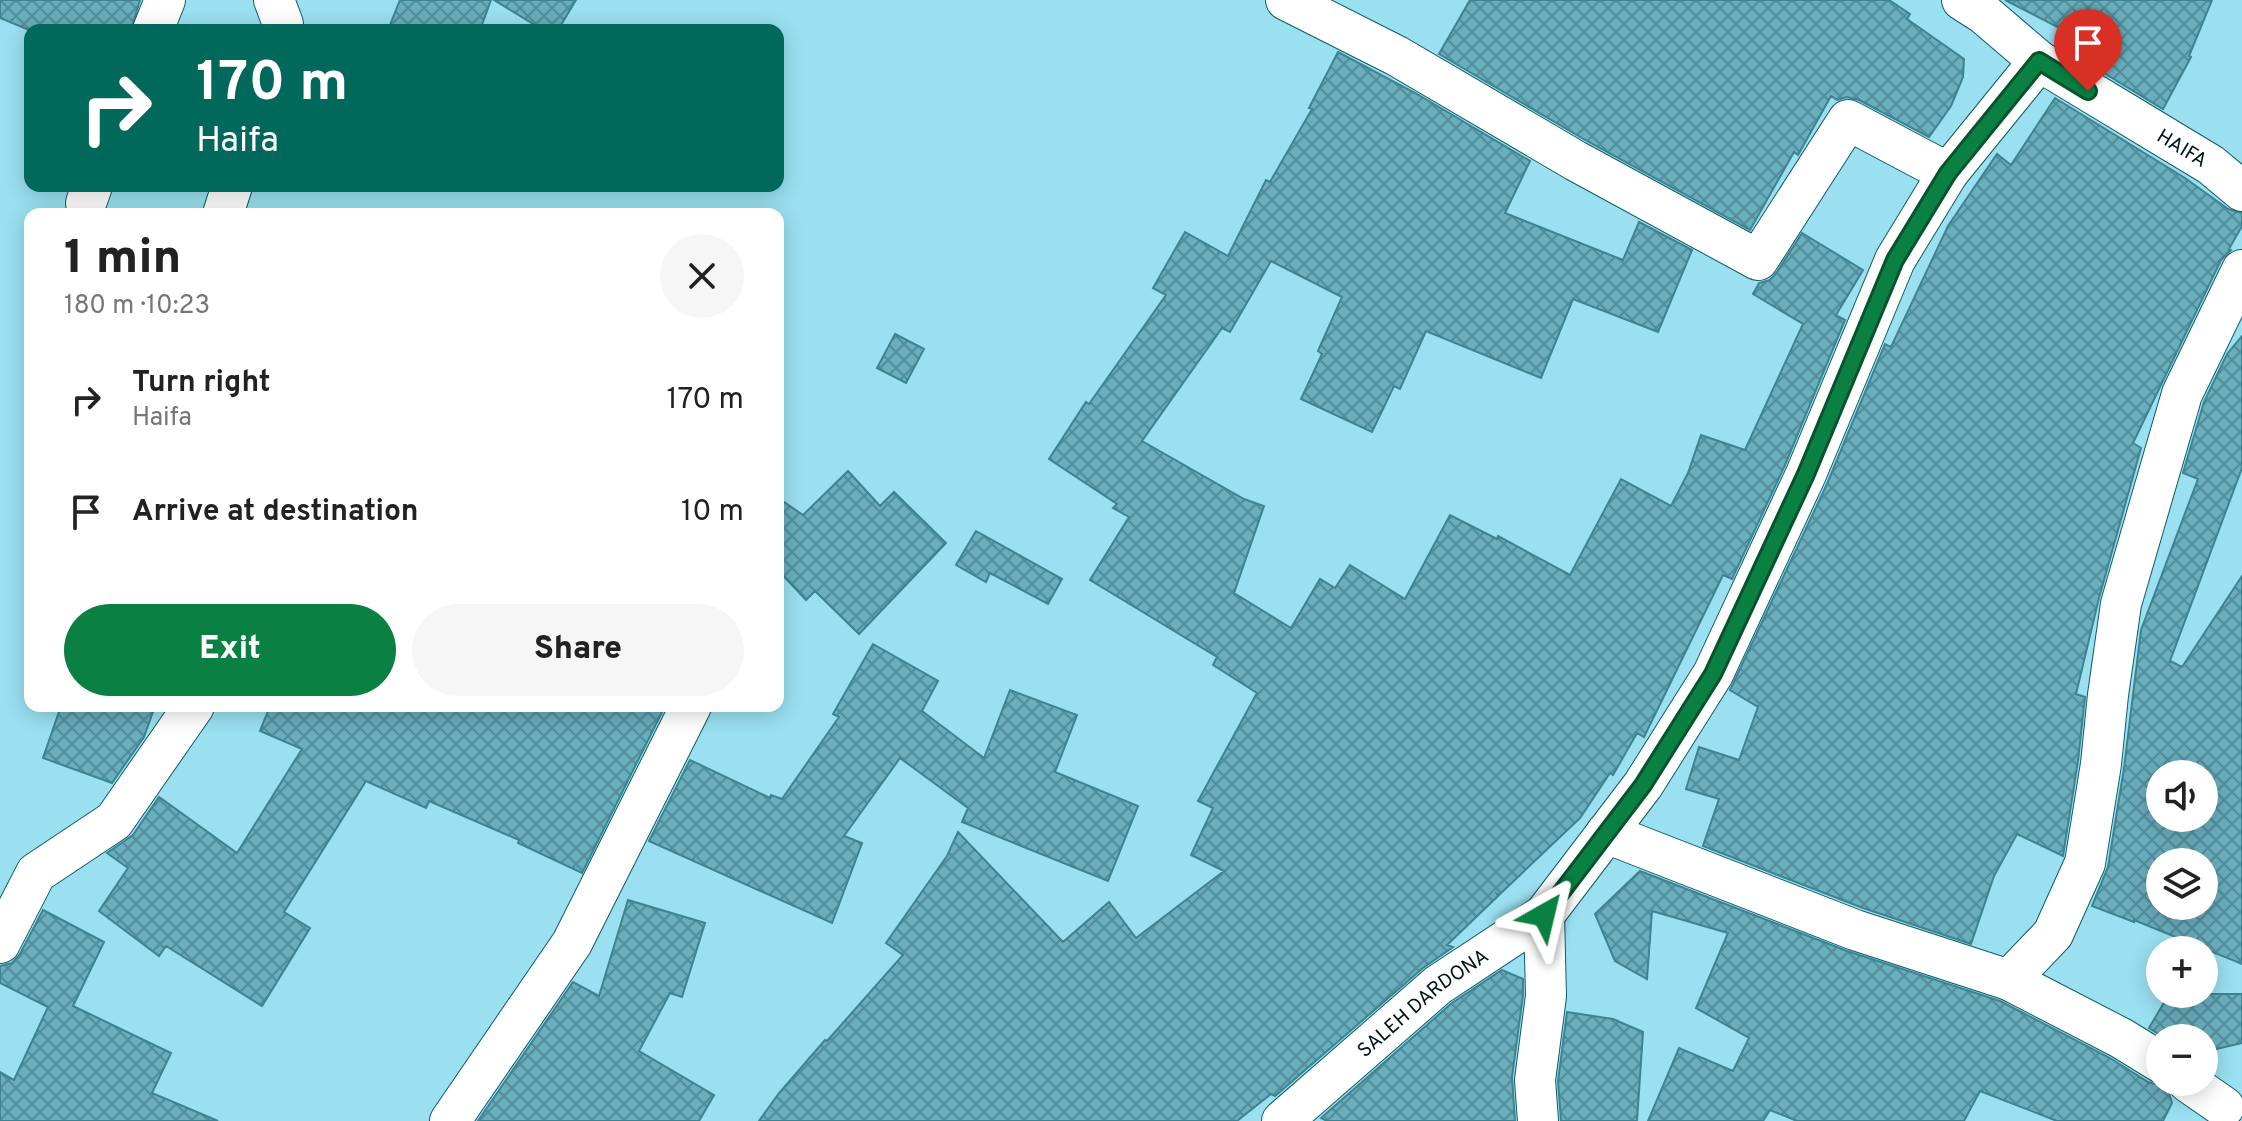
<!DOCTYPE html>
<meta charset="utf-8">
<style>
body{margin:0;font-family:Overpass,sans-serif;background:#f6f6f6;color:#222;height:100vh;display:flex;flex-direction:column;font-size:30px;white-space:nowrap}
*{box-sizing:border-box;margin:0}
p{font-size:26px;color:#767676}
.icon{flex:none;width:44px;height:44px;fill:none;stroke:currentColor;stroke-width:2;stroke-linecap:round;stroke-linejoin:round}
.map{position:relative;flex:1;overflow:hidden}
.sheet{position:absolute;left:24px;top:208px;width:760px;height:504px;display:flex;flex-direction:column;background:#fff;border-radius:16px;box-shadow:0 4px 20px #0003}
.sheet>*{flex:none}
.guide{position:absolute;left:24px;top:24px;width:760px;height:168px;border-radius:16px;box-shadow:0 4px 20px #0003;background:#00695c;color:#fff;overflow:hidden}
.buttons{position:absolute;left:2146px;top:760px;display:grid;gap:16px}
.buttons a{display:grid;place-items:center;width:72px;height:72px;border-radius:50%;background:#fff;box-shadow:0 4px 20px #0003;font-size:40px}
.pin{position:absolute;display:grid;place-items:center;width:68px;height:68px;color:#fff;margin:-82px -34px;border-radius:50% 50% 50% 0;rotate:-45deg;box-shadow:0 0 8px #0007}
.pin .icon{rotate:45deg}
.me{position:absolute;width:88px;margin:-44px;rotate:37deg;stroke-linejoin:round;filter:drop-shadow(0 0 6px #0008)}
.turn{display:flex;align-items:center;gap:28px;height:168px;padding:0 40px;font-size:36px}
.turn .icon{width:104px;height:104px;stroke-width:2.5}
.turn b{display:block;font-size:56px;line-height:68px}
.round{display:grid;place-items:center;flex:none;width:84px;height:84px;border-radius:42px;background:#f6f6f6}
.overview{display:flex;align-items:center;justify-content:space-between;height:136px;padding:0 40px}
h1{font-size:48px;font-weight:800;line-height:60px}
.primary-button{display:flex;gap:16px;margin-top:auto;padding:16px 40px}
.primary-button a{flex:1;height:92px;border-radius:48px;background:#0b8043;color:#fff;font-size:32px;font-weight:800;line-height:92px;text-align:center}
.primary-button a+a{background:#f6f6f6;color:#222}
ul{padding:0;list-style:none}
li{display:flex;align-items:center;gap:24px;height:112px;padding:0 40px}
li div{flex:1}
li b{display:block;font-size:30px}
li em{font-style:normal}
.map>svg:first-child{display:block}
.building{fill:url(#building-cross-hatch);stroke:#3d8391;stroke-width:2;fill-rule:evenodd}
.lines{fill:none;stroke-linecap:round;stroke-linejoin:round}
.minor-casing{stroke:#0c5c6a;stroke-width:42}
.minor{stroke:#fff;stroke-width:40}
.route-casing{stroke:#07532c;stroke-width:20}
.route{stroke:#0b8043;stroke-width:14}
.labels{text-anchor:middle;stroke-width:7;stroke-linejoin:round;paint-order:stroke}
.street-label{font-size:20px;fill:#001419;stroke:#a7eefd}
</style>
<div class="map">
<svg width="2242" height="1121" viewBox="0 0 2242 1121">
<defs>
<pattern id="building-cross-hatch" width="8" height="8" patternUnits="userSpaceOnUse" patternTransform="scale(2)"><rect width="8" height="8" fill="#69aebd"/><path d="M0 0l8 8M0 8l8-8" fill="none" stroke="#548c99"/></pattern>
</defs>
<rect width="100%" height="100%" fill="#9ae0f0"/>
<path class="building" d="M0,0H140L131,30H29L0,18Z
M400,0H491L480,30H388Z
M494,0H576L558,30H543Z
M1470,0H1889L1910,14L1907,19L1964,59L1963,77L1951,106L1929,137L1859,100L1847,97L1837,100L1831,96L1798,155L1794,152L1750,230L1587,141L1439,54Z
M2005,0H2212L2189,56L2191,57L2163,109L2081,59L2086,51L2071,44L2075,36Z
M1338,52L1417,94L1530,161L1505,213L1623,260L1639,222L1692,250L1658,332L1573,299L1541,378L1426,331L1400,389L1394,386L1372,432L1301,399L1322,354L1318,351L1342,297L1271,261L1230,332L1222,328L1142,441L1244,499L1264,506L1234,593L1291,628L1320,579L1335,588L1350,565L1405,599L1450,515L1497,539L1498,536L1570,575L1621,479L1671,506L1688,473L1701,435L1745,450L1803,324L1753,294L1759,283L1770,280L1777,272L1802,233L1863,270L1836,315L1845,320L1785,465L1732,579L1723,575L1644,737L1637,733L1613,775L1610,773L1580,818L1499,895L1497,894L1498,896L1447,945L1453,947L1423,968L1275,1096L1271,1094L1237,1121H759L779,1093L825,1040L827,1041L903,955L886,943L947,856L958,832L1063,942L1109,902L1136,938L1224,871L1191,855L1213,808L1198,801L1257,693L1213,665L1217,657L1090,580L1129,517L1113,508L1117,504L1049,459L1086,402L1089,404L1166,295L1153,288L1185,232L1228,256L1266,180L1270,182L1312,109L1309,108Z
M2055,98L2185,178L2228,209L2242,213V226L2229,249L2231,250L2221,260L2133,443L2141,448L2099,598L2076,694L2085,697L2078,761L2063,856L2017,834L1994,876L1971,944L1863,908L1703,846L1719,799L1686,789L1699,747L1739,760L1758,707L1730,690L1827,484L1885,344L1891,347L1948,226L1997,154L2011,165Z
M895,334L924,349L906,383L877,368Z
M2242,336V468L2170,661L2182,667L2242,576V964L2134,920V922L2092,906L2108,867L2124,768L2141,630L2198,479L2183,473L2204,402L2227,354ZM2160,774H2204V818H2160ZM2160,862H2204V906H2160Z
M848,471L880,506L894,492L946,543L859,634L815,591L806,600L778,570V498L803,515Z
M976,531L1062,579L1048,604L990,573L986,582L956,565Z
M873,644L938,681L922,711L984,758L1010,690L1077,715L1055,772L1138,806L1108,881L962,822L968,808L900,758L844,836L862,843L832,923L649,841L690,760L770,798L771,795L782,799L839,717L833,714Z
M61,706H155L144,737L112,783L43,758Z
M270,706H665L582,873L518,843L519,840L429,801L426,808L366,781L284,912L310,928L262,1006L166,946L159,956L99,911L128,868L107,853L133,835L159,797L237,853L302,749L260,731Z
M1640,871L1847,951L2000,1001L2110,1058L2148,1082L2159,1085L2166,1084L2172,1103L2163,1121H2057L1980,1091L1964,1121H1797L1770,1110L1763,1121H1648L1679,1048L1733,1071L1749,1038L1696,1008L1728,933L1652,911L1647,979L1615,961L1595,914Z
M628,900L705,923L682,997L670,993L639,1051L714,1095L699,1121H478L573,982L599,996Z
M43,910L104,942L73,1006L171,1053L152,1093L218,1121H0V1072L14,1080L48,1007L0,983V966L12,963L20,954Z
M1502,970L1523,979V995L1512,1077L1515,1121H1327L1321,1118L1452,1003Z
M2169,994H2242V1043L2204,1052V1038H2165L2149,1028Z
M1567,1012L1613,1019L1643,1032L1637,1121H1561L1558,1081Z"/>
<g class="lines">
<g class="minor-casing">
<g id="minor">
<path d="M274,0L283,24L281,30"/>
<path d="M1286,0L1397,56L1576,161L1758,260L1848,120L1948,173"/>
<path id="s1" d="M1962,0L1984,14L2039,61L2211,165L2242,191"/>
<path d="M153,30L165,0"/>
<path d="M86,203L92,186"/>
<path d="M223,214L232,186"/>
<path d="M1606,833L1855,930L2009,980"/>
<path d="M0,943L36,873L114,821L194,706"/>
<path d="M2160,1062L2121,1038L2009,980L2053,934L2085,863L2101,764L2108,695L2121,604L2182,394L2242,270"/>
<path d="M2188,1082L2224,1107"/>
<path d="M450,1121L572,943L691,706"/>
<path id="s2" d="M1282,1121L1438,985L1544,915L1643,785L1713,674L1806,474L1895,260L1948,173L2039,61"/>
<path d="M1538,1121L1535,1080L1546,996L1544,915"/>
</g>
</g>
<use href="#minor" class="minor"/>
</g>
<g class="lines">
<g class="route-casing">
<path id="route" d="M1544,915L1643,785L1713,674L1806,474L1895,260L1948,173L2039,61L2088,91"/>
</g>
<use href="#route" class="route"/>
</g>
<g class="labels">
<g class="street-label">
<text dy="7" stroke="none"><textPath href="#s1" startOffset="266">HAIFA</textPath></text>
<text dy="7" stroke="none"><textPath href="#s2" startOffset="184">SALEH DARDONA</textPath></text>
</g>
</g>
</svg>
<div class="buttons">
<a><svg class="icon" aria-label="sound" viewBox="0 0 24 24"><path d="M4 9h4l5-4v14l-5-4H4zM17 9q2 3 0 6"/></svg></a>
<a><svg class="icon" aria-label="layers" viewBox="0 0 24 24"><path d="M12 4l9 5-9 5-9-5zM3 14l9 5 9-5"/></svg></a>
<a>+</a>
<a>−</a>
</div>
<div class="pin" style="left:2088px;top:91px;background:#d93025"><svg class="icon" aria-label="arrive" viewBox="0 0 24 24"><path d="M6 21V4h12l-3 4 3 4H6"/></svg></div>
<svg class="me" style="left:1544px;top:915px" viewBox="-20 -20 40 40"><path d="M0-17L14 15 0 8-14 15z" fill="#0b8043" stroke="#fff" stroke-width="4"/></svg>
<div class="guide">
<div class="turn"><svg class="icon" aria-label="right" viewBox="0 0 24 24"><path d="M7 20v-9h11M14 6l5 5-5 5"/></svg><div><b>170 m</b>Haifa</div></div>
</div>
<section class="sheet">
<div class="overview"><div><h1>1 min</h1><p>180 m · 10:23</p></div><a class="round"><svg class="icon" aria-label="close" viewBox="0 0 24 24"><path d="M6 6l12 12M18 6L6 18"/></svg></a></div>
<ul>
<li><svg class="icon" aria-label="right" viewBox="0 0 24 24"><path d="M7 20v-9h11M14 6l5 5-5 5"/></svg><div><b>Turn right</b><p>Haifa</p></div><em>170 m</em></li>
<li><svg class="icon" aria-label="arrive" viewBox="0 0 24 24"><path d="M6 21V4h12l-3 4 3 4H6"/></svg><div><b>Arrive at destination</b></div><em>10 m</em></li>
</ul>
<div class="primary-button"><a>Exit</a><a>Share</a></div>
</section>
</div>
